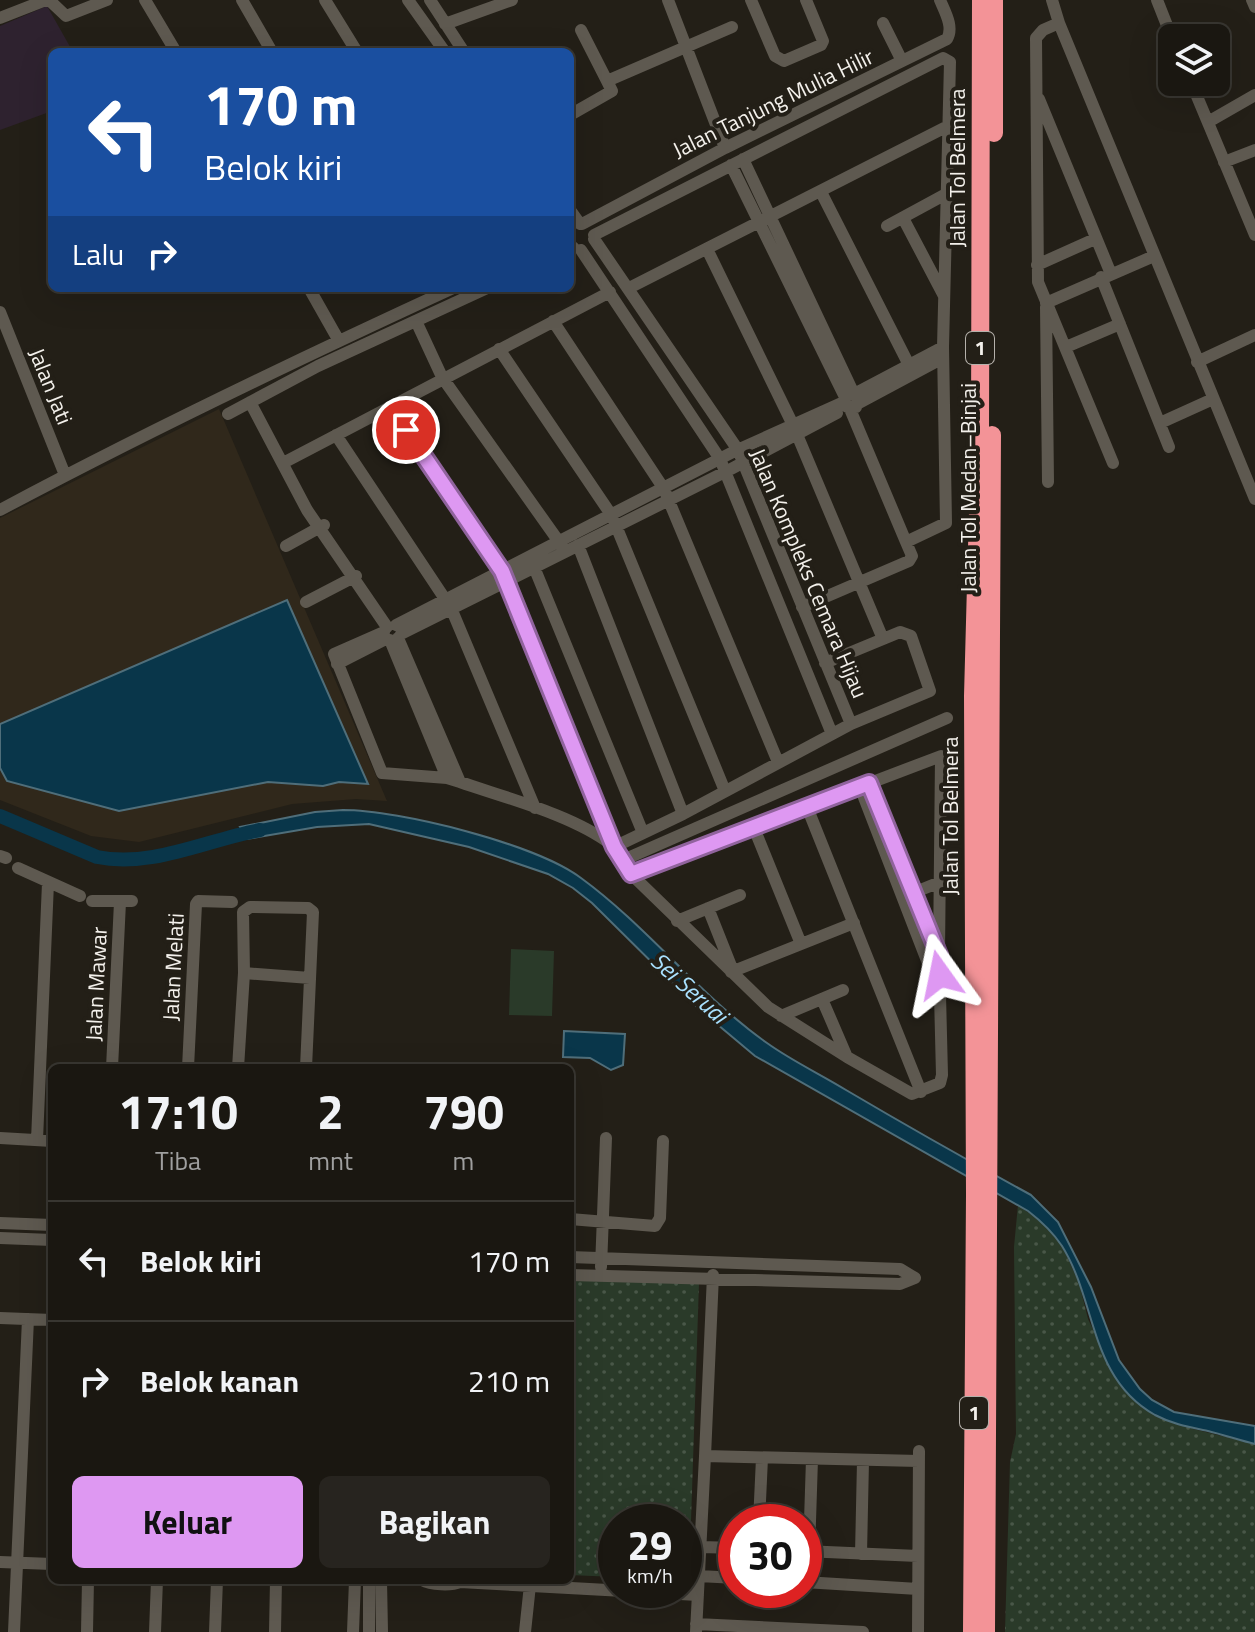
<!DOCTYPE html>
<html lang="id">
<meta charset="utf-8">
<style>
body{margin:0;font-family:"Titillium Web",sans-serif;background:#27241f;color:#f1f3f6;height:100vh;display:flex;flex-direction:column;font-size:30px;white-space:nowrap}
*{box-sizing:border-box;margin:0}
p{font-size:26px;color:#9f9f9f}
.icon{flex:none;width:44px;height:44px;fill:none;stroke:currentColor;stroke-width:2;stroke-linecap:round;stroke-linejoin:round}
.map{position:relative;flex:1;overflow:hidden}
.panel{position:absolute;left:48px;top:1064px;width:526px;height:520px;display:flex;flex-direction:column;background:#1a1711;border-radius:12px;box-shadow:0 8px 32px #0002,0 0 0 2px #383631}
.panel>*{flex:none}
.guide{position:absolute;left:48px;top:48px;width:526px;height:244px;border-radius:12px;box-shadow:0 8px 32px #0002,0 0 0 2px #383631;background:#1a4fa0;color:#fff;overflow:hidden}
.tools{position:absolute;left:1158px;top:24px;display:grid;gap:16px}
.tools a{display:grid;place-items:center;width:72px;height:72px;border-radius:12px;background:#1a1711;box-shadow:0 8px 32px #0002,0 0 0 2px #383631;font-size:40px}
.speed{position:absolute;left:598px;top:1504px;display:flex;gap:16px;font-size:40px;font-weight:700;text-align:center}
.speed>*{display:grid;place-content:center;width:104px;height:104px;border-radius:50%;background:#1a1711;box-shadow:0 8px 32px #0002,0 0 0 2px #383631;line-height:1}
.speed small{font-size:20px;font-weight:400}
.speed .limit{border:12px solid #d22;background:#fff;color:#111}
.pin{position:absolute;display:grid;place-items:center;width:68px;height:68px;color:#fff;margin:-34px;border:4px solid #fff;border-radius:50%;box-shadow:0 2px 8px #0007}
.me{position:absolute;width:88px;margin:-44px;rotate:348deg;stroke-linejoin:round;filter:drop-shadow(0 0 6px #0008)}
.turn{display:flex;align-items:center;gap:28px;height:168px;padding:0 24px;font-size:36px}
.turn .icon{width:104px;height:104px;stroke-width:2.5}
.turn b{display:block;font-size:56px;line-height:68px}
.then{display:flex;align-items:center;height:76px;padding:0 24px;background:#0003;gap:16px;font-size:30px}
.eta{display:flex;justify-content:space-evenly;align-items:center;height:136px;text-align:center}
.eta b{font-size:48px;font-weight:700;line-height:56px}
.primary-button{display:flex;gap:16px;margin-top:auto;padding:16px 24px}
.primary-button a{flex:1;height:92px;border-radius:12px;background:#de98f2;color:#111;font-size:32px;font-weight:700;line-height:92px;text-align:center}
.primary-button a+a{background:#27241f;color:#f1f3f6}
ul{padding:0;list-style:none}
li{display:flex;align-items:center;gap:24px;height:120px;padding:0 24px;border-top:2px solid #383631}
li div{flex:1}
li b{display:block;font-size:30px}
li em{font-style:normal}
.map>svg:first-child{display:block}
.built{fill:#30281b}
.education{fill:#2e222f}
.grass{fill:url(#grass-dots)}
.garden{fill:#2a3a29}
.water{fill:#09364a;stroke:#4f6e7a;stroke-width:2}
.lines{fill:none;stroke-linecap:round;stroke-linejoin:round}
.river{stroke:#09364a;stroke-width:14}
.minor{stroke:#5e5950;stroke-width:12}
.highway{stroke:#f39397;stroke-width:18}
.route-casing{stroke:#90639d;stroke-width:20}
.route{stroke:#de98f2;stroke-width:14}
.labels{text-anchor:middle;stroke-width:8;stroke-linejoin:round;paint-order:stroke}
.shield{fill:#231f17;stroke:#b5b1ab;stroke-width:2}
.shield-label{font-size:20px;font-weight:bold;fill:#f3f0eb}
.street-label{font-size:22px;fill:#f3f0eb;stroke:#231f17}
.water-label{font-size:24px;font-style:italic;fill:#a9e1ff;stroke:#231f17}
</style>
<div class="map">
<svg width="1255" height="1632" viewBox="0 0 1255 1632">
<defs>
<pattern id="grass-dots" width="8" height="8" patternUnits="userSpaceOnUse" patternTransform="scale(2)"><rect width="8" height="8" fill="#2a3a29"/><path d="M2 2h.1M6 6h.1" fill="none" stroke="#495748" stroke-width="1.8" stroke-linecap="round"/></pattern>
</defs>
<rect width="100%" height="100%" fill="#231f17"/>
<path class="built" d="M219,409L387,801L356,799L292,804L139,842L91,836L0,800V518Z"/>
<path class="education" d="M47,6L73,52H52V111L0,130V26Z"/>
<path class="grass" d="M1018,1205L1049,1228L1063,1248L1079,1283L1088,1319L1118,1380L1193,1429L1255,1444V1632H1005L1010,1462L1016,1434L1014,1247Z
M570,1277L699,1283L689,1580H684V1522H616V1577L570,1575Z"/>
<path class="garden" d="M511,949L554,951L552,1016L509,1015Z"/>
<path class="water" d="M287,600L368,784L339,782L323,786L268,782L119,811L7,781L0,768V724Z
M343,810C399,810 536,844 581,878C648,927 699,995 767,1043C792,1061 820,1074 846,1090C907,1126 969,1161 1031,1195L1058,1222L1091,1287L1119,1360L1140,1389L1152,1400L1174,1412L1255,1426V1444C1239,1440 1224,1435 1208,1431C1189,1427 1172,1424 1155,1415C1089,1378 1097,1302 1062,1246C1052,1231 1041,1221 1028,1211L755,1056L699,1009L592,903L573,888L548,874L469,847L369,824L317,827L247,839L240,827L315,812Z
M564,1031L625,1034L623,1065L611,1070L590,1058L563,1057Z"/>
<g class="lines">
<path class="river" d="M0,816L97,857C152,868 206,840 260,830"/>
<path class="minor" d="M49,0L66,16L107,0
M145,0L176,52
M242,0L272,52
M325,0L357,52
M408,0L445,52
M430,0L464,52
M668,0L725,148
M751,0L775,56L784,61L821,45L823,41L806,0
M1052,0L1059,23L1255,499
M1157,0L1172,38
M1252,0L1255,7
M0,18L46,0
M883,23L902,61
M1059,23L1043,30L1036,38L1038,282L1113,463
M445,24L512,0
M581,30L607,81
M1191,82L1255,235
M1039,99L1111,274
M570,115L612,91L607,81L732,27
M1208,122L1255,95
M743,159L854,394L858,397L856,407H847L844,402L847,394H854L943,347
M1224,162L1255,150
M731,165L845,397
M821,192L909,365
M570,210L580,224
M903,218L944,296
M582,224L725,148L947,39C954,27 945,12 940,0
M887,226L946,194
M594,235L943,58L950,62L943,347L946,523L906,542L912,556L909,561L802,607
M594,239L738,450L851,724
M570,248L573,247
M707,249L793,425L883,639
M581,250L720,459L832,734
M1037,265L1095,239
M1101,277L1169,447
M309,288L339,341
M629,288L946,127
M1046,303L1154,256
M1046,307L1048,482
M0,312L65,475
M416,321L442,377L562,546
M553,321L664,489L778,762
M1066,347L1120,324
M499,349L612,516L725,791
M1197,362L1255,335
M250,402L307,510L387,627
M859,403L943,358
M390,407L502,571L614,847L631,874L768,1007L847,1057L912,1094L940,1083L942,1075L939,955L941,756L631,874
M850,409L906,542
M228,414L318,366L487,288
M1160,423L1213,399
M336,435L451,608L535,808
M283,463L610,292
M0,510C148,431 301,358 453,288
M578,545L683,814
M286,546L324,525
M534,567L643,833
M306,602L356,576
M396,625L733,452L844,402
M384,632L334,654L382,773L447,778L460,782C506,798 573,815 612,845
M401,634L731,469L837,413
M398,638L460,782
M390,640L447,778
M337,664L384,640
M869,783L937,951
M860,787L936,984
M807,807L921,1092
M754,828L801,944
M614,847L683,814L851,724L930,691L911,636L900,632L825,663
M0,856L6,858
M621,861L947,718
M18,868L80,896
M913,893L940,882
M92,901H132
M708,908L733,971
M677,921L740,895
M731,972L854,923
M244,973L310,978
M822,999L847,1057
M781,1016L843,990
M112,1068L120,902
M188,1068L196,904L198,901L232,902
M238,1068L244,973L243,912L250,907L308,908L313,912L306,1068
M0,1138L52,1141
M37,1140L48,883
M570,1219L655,1226L660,1218L663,1141
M0,1223L52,1225
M0,1238L52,1240
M570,1257L900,1269L915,1278
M601,1267L606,1138
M570,1275L900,1284L915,1278
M0,1318L52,1320
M705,1456L713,1275
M759,1522L762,1458
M701,1547L736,1548
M804,1551L918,1556
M809,1552L812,1459
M861,1554L863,1461
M0,1562L52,1564
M699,1576L736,1578
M369,1580V1632
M381,1580L382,1632
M422,1580C431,1585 451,1586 460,1582L698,1595
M804,1582L918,1589
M696,1624L863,1632
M14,1632L28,1319
M87,1632L88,1580
M155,1632L157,1580
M215,1632L217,1580
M275,1632L276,1580
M353,1632L355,1580
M525,1632L530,1585
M696,1632L705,1456L919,1461
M918,1632L919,1451"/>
<path class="highway" d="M994,133V0
M972,1632L975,1195L973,696L980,437L981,0
M986,1632L992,435"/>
</g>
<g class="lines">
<g class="route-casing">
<path id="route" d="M406,430L502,571L614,847L631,874L869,783L939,955L940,975"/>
</g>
<use href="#route" class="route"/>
</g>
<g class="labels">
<g class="shield">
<rect x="966" y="332" width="28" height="32" rx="6"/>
<rect x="960" y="1397" width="28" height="32" rx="6"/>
</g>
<g class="shield-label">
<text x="980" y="355">1</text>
<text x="974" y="1420">1</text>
</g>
<g class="street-label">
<text transform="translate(773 103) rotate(-26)" y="8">Jalan Tanjung Mulia Hilir</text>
<text transform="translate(957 168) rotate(-90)" y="8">Jalan Tol Belmera</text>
<text transform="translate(51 386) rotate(68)" y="8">Jalan Jati</text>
<text transform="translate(968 488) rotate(-90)" y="8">Jalan Tol Medan–Binjai</text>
<text transform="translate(809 573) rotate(67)" y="8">Jalan Kompleks Cemara Hijau</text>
<text transform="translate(950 816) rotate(-90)" y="8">Jalan Tol Belmera</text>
<text transform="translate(173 967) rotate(-87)" y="8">Jalan Melati</text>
<text transform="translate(96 984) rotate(-87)" y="8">Jalan Mawar</text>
</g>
<g class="water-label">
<text transform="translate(689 988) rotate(42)" y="8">Sei Seruai</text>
</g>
</g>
</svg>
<div class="tools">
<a><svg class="icon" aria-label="layers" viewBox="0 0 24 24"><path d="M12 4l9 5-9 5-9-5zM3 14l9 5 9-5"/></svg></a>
</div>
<div class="speed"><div>29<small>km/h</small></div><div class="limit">30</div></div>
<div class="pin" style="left:406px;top:430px;background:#d93025"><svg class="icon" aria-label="arrive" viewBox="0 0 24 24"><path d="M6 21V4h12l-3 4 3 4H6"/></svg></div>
<svg class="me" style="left:940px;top:975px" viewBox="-20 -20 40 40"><path d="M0-17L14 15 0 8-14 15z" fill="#de98f2" stroke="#fff" stroke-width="4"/></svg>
<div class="guide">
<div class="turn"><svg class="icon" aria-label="left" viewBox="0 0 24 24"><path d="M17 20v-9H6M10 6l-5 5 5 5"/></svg><div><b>170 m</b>Belok kiri</div></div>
<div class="then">Lalu<svg class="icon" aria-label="right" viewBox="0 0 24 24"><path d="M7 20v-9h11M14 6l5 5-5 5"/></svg></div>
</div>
<section class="panel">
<div class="eta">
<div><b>17:10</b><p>Tiba</p></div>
<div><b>2</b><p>mnt</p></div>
<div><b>790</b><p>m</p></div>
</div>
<ul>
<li><svg class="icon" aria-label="left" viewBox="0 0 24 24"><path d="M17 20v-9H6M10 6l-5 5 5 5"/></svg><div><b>Belok kiri</b></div><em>170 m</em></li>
<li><svg class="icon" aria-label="right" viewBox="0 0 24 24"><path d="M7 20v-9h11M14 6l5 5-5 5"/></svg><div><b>Belok kanan</b></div><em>210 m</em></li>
</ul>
<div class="primary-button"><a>Keluar</a><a>Bagikan</a></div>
</section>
</div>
